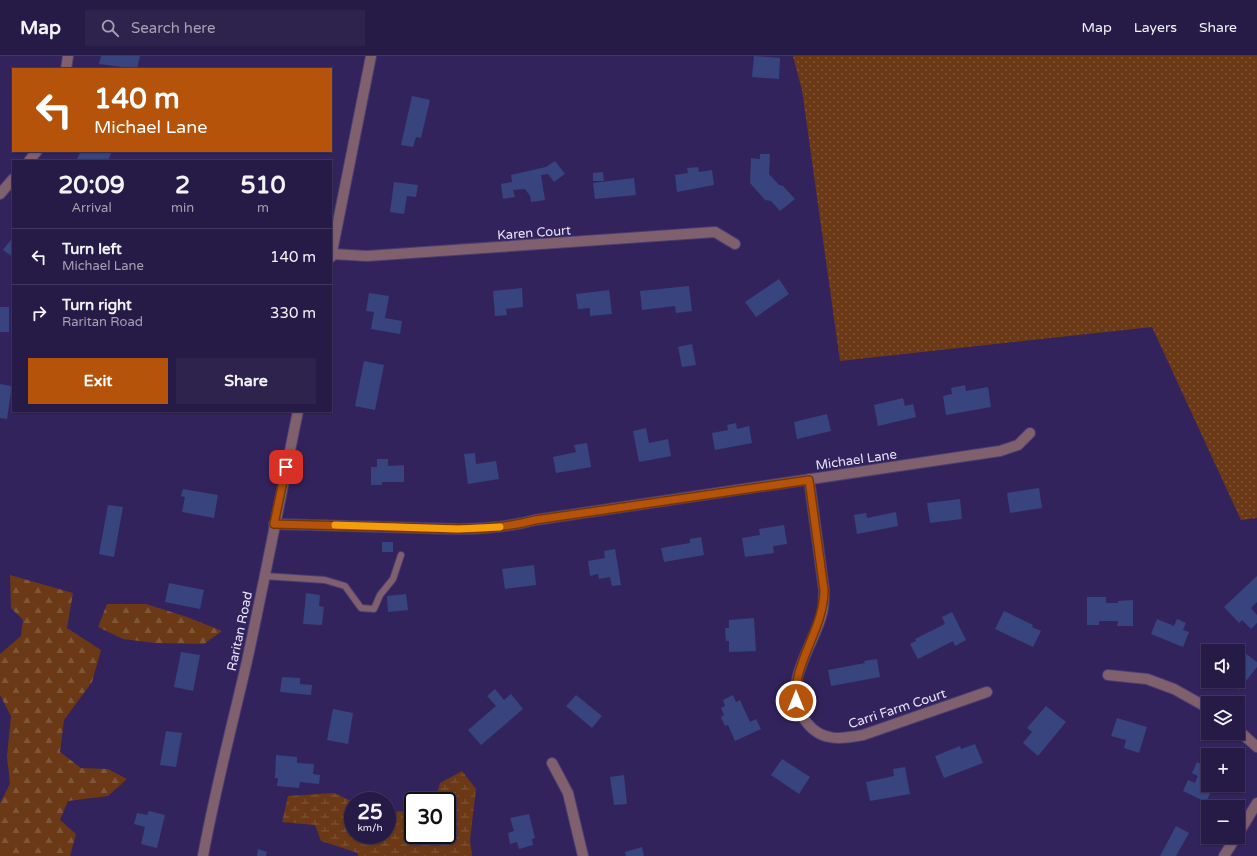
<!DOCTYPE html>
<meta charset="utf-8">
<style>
body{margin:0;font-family:"Varela Round",sans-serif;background:#2e234d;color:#f1f3f6;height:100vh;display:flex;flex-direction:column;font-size:15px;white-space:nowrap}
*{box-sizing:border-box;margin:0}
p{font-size:13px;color:#a4a1b3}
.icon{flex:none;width:22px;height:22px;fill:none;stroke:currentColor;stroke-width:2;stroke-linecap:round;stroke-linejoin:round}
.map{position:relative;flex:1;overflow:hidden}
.details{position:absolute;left:12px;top:104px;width:320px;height:252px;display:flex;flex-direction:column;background:#261a46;border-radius:0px;box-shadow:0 1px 3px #0004,0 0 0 1px #42385f}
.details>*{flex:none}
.hud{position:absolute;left:12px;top:12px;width:320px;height:84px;border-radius:0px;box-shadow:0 1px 3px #0004,0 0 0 1px #42385f;background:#b45309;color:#fff;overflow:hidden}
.buttons{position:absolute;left:1201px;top:588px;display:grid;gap:8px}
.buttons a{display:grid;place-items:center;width:44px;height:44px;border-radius:0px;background:#261a46;box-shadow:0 1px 3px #0004,0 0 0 1px #42385f;font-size:20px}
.speed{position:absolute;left:344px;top:736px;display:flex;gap:8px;font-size:20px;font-weight:700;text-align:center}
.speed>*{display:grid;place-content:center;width:52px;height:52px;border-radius:50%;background:#261a46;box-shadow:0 1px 3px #0004,0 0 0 1px #42385f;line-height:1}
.speed small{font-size:10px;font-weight:400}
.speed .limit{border:2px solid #111;border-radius:6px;background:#fff;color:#111}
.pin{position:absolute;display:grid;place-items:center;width:34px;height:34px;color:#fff;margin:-17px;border-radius:8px;box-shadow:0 2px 6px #0006}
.me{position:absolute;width:44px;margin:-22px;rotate:0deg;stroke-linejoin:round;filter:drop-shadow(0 0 3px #0008)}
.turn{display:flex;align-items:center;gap:14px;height:84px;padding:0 16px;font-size:18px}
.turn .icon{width:52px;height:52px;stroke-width:2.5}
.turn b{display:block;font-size:28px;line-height:34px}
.eta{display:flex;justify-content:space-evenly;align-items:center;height:68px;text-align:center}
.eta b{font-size:24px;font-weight:800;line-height:28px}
.button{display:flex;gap:8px;margin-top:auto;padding:8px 16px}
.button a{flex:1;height:46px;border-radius:0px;background:#b45309;color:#fff;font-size:16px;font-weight:800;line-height:46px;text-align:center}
.button a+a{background:#2e234d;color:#f1f3f6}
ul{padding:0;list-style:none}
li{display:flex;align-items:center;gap:12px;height:56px;padding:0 16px;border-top:1px solid #42385f}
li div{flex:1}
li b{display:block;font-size:15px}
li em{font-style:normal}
header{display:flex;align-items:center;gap:24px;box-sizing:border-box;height:56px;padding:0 20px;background:#261a46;border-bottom:1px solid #42385f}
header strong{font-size:19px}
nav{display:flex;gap:22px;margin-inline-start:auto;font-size:14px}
.search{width:280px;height:36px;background:#2e234d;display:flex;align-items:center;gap:10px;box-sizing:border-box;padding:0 14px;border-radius:0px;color:#a4a1b3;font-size:15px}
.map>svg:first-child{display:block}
.grass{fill:url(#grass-dots)}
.forest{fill:url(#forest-firs)}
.wetland{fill:url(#wetland-marsh)}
.building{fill:#37447e}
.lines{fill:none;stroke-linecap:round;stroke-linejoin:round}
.service-casing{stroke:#4c3e73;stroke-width:8}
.minor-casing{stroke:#4c3e73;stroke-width:12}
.tertiary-casing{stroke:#4c3e73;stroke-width:12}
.service{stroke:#81606e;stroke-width:6}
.minor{stroke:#81606e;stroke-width:10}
.tertiary{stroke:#81606e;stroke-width:10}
.route-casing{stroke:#753606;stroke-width:10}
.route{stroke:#b45309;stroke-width:7}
.slow{stroke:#f59e0b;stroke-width:7}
.labels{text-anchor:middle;stroke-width:3;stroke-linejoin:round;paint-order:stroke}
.street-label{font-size:13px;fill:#e8e5fb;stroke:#33235d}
</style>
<header>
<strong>Map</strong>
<div class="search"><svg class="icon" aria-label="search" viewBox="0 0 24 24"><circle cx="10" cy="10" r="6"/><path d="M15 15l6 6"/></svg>Search here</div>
<nav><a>Map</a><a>Layers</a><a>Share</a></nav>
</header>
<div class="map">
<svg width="1257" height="800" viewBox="0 0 1257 800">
<defs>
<pattern id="grass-dots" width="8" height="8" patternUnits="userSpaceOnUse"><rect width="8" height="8" fill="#6b3916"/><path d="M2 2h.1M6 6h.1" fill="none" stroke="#805639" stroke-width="1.8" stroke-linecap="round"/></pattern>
<pattern id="forest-firs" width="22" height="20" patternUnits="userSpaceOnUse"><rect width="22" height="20" fill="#6b3916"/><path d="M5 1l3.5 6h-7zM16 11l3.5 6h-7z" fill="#805639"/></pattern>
<pattern id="wetland-marsh" width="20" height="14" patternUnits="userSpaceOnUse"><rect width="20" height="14" fill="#6b3916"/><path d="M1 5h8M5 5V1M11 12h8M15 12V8" fill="none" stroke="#805639"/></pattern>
</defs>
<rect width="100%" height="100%" fill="#33235d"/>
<path class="grass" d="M793,0H1257V462L1241,464L1152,271L840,305L802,34Z"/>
<path class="forest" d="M10,519L73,537L67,572L101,594L92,626L64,664L60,696L81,712L108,713L127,723L108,740L68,745L60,764L76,778L70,800H0V747L10,728L7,700L11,660L0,639V598L21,580L23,564L11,552Z
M107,548H146L187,561L222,575L204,588L155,587L123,583L98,571Z"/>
<path class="wetland" d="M462,715L476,733L470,784L472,800H358V797L321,785L315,769L282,766L288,740L334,737L353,746V779H387V756L413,755V779H447V745H435L440,727Z"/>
<path class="building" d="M101,0H140L137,13L99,8Z
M754,0L780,2L779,23L752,21Z
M412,40L430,44L421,82L416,81L413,91L401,89Z
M81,95H112L108,105H76Z
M760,98H770L769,118L779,129L783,130L795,143L780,155L771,145L765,144L750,127L751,102L760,103Z
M555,105L565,118L554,126L548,118L541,119L545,144L531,146L530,140L525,133L513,134L515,141L503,143L501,128L512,126L511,119L546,111Z
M698,111L699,116L712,114L714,129L677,136L675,119L688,117L687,112Z
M603,116L604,125H593V117Z
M634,122L636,139L595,143L593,127Z
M394,126L418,129L416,141L407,140L404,158L390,156Z
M13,181V201L3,194Z
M779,223L789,238L756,261L745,246Z
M689,230L692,255L676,257L675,250L642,254L640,235Z
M522,232L523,251L506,253L507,259L495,260L493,235Z
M609,234L612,258L590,260V252L578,253L576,238Z
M369,237L389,240L385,262L402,265L400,278L371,273L374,256L366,255Z
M0,251H9V276H0Z
M692,288L696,309L682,311L678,291Z
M364,305L384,309L375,354L355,350Z
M0,328L12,330L7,363L0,362Z
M965,329L966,335L988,331L991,351L946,359L943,340L952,338L951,332Z
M903,342L905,350L913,348L916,361L878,370L874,349Z
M827,358L831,375L797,383L794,366Z
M736,367L737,373L749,370L752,387L715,394L712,377L728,374L727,369Z
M646,372L649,387L668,383L671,400L639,406L633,375Z
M587,387L591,411L556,417L553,401L576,396L574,389Z
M475,397L476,408L496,405L499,423L468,428L464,398Z
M377,403H388V410L404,409V426H382V429H371V411H377Z
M1039,432L1042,452L1010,457L1007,437Z
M183,433L218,439L214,462L182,456L185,441L181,440Z
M960,443L962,463L930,467L927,447Z
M108,449L123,451L114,501L99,498Z
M896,456L898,470L857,478L854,459L866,457L867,462Z
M784,469L787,488L773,490L774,497L745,501L742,482L760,479L759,473Z
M701,481L704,499L664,506L661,492L690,487V483Z
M382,486H393V496H382Z
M615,493L621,529L612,530L610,521L599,523L598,518L590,520L588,505L605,502L604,495Z
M534,509L536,529L505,533L502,513Z
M1257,520V546L1251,552L1257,559V567L1251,573L1242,564L1239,567L1224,551Z
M169,527L204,534L200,553L165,546Z
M306,537L320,539L319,550L324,551L322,569L303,568Z
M406,538L408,554L388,556L387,540Z
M1087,541H1106V547H1118V545L1133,544V570H1117L1118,565H1099V569H1087Z
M1004,555L1033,569L1032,571L1041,575L1033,591L995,573Z
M952,556L966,584L955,590L953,585L918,603L910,588L916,585L915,583L945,568L942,561Z
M754,562L756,595L729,596V585H726L725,572H729V564Z
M1157,563L1174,570L1177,563L1186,567L1183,574L1189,576L1183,591L1151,578Z
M181,596L200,599L193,635L174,631Z
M1245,597L1257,606V611L1239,634L1228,625H1238V605Z
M877,603L880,621L831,630L828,614L865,607L864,605Z
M282,621L300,622V628L312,629L311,639L280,636Z
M495,633L504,644L511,638L523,653L481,689L468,674L496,650L487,640Z
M576,639L602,660L592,672L566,650Z
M733,639L736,646L740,644L750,666L756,663L761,673L735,685L728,669L725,670L721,661L724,659L721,652L725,650L723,644Z
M1046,650L1066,666L1038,700L1023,687L1032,676L1027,672Z
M333,653L353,657L348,688L327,684Z
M1117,662L1147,671L1139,697L1124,692L1126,684L1111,680Z
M166,675L182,677L176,711L160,709Z
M975,688L983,707L944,722L935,700L960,690L961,693Z
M276,699L297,701V707L314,708L313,718L320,719L319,728L300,726L299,732L277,730L278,722H275Z
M782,703L810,721L799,738L771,719Z
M1197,706L1208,711V729H1214L1206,746L1183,735L1188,724L1195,727L1198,720L1192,717Z
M905,711L910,738L870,745L866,726L894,720L893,713Z
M624,719L627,748L614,749L610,721Z
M149,755L165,759L157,792L141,788L145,771L134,768L137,757L147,759Z
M529,758L535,782L532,783L533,789L519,793L517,786L510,788L508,777L514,775L510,762Z
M1176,770L1189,777L1176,800H1160Z
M642,791L644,800H626L625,796Z
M258,793L267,796L266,800H257Z"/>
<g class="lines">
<g class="service-casing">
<path id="service" d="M264,520L325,524L345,530L361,552L374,553L380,539L393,523L401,499"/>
</g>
<g class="minor-casing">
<path id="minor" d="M66,13L68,0
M29,105L37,95
M0,138L13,123
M332,198L367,200L715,176L735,188
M809,423L824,534C824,543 824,552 821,561C810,596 779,633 807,667C822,686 842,683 863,679L987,636
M274,468L458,473C485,473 509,471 535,464L1000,395L1018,389L1030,377
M1108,619L1147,623L1174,633L1208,652
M1238,674L1257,691
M552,707L568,737L583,800
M1238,778L1257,747
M1224,800L1236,781"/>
</g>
<g class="tertiary-casing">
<path id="tertiary" d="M331,201L371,0
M203,800C215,734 232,670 247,605C265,522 281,438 298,355"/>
</g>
<use href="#service" class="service"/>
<use href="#minor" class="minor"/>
<use href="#tertiary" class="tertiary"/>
</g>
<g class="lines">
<g class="route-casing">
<path id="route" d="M286,411L274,468L458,473C485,473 509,471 535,464L809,424L824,534C824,574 793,605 796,645"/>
</g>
<use href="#route" class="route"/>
<path class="slow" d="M335,469L458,473L500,471"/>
</g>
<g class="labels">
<g class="street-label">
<text transform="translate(534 176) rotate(-4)" y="5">Karen Court</text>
<text transform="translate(856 403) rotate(-8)" y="5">Michael Lane</text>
<text transform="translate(239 575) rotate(-78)" y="5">Raritan Road</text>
<text transform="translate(897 652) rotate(-18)" y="5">Carri Farm Court</text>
</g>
</g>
</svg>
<div class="buttons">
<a><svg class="icon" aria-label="sound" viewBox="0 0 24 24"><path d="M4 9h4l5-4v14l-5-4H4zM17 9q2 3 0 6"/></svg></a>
<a><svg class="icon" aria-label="layers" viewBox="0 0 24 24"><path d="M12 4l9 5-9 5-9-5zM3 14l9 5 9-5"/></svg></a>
<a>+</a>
<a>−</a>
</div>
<div class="speed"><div>25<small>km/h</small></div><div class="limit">30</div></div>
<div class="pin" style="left:286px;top:411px;background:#d93025"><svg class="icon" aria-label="arrive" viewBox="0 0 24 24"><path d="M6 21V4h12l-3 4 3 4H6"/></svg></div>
<svg class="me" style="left:796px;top:645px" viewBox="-20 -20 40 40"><circle r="17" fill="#b45309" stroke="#fff" stroke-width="3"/><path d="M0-11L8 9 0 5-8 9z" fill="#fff"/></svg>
<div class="hud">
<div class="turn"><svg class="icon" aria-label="left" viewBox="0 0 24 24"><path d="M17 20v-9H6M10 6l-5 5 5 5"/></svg><div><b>140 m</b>Michael Lane</div></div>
</div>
<section class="details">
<div class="eta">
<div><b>20:09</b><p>Arrival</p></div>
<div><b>2</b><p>min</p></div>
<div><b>510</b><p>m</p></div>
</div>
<ul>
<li><svg class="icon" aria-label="left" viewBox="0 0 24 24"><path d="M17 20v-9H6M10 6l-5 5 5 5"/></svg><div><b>Turn left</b><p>Michael Lane</p></div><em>140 m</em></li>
<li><svg class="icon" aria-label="right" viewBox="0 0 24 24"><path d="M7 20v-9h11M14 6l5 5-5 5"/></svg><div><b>Turn right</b><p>Raritan Road</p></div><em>330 m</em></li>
</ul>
<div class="button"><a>Exit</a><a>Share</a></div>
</section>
</div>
